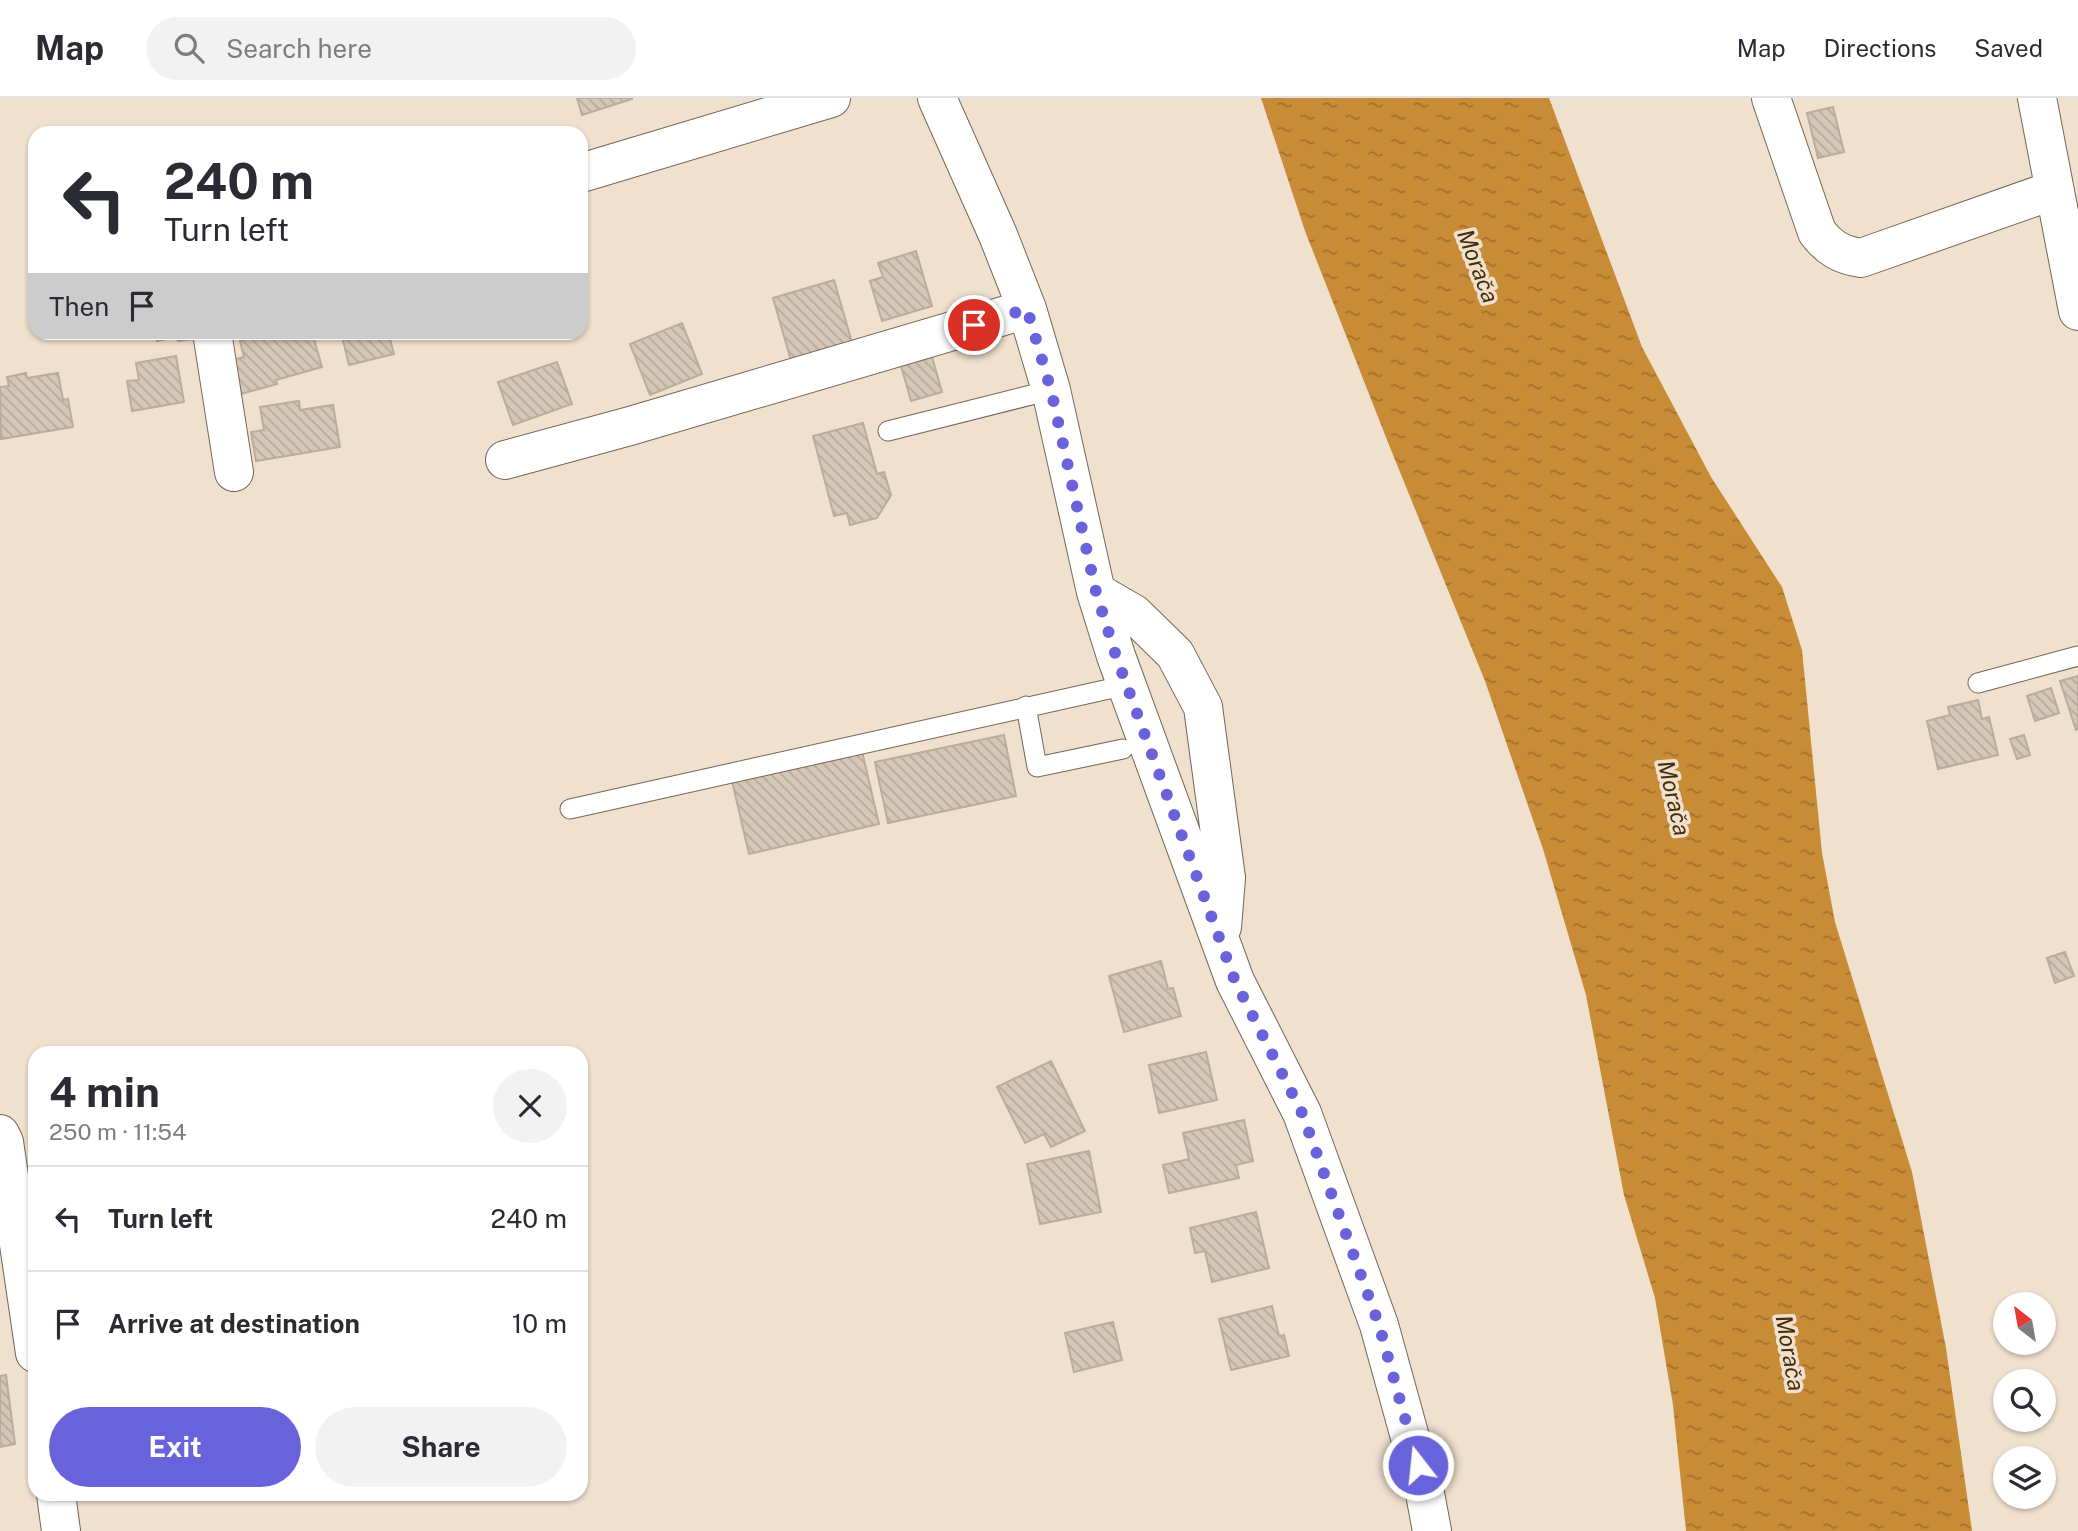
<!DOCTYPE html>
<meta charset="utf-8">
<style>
body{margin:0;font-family:"Public Sans",sans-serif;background:#f2f2f3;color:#2b2b33;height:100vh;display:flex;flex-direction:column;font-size:26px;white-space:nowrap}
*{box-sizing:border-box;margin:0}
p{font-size:23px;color:#7c7c81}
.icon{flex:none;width:38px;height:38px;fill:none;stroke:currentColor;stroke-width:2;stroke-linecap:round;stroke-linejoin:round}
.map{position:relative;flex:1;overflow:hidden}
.drawer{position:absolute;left:28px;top:948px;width:560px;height:455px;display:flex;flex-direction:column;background:#fff;border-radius:21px;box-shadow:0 2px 5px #0004}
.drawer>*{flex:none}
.banner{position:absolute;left:28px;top:28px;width:560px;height:214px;border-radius:21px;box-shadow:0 2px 5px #0004;background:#fff;color:#2b2b33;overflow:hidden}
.needle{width:46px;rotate:329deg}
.tools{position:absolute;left:1993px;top:1194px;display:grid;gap:14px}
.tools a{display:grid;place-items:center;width:63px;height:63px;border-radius:50%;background:#fff;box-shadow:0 2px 5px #0004;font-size:35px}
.pin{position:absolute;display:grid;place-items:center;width:60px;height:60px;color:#fff;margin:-30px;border:4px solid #fff;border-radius:50%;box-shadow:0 2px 7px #0007}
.me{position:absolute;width:77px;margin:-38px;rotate:344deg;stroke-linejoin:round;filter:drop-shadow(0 0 5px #0008)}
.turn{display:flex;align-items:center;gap:24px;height:147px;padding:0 21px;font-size:32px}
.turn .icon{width:91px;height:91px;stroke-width:2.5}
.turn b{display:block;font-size:49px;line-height:60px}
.then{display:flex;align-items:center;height:66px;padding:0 21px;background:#0003;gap:14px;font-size:26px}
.round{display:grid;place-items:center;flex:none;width:74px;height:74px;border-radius:37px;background:#f2f2f3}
.overview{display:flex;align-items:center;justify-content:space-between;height:119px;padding:0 21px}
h1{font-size:42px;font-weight:700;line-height:52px}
.button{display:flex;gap:14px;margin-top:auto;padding:14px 21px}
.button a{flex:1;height:80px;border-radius:42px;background:#6862db;color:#fff;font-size:28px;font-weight:700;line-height:80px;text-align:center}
.button a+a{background:#f2f2f3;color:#2b2b33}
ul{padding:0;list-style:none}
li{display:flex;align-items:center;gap:21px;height:105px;padding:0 21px;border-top:2px solid #e1e1e2}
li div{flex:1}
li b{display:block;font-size:26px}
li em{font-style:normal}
header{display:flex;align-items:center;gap:42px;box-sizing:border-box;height:98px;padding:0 35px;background:#fff;border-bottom:2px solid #e1e1e2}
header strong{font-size:33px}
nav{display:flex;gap:38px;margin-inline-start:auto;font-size:24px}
.search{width:490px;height:63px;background:#f2f2f3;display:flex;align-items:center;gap:18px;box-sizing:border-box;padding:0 24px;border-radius:38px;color:#7c7c81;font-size:26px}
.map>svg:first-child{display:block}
.water{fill:url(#water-ripples)}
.building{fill:url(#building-back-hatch);stroke:#bbac9b;stroke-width:2}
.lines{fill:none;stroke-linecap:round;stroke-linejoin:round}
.lane-casing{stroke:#736656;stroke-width:21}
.street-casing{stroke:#736656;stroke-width:40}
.lane{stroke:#fff;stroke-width:19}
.street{stroke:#fff;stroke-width:38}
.route{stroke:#6862db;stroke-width:12;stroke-dasharray:0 21.6}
.labels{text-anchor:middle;stroke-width:7;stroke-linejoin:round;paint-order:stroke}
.water-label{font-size:23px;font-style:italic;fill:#472d09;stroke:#f0e0ce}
</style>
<header>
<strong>Map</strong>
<div class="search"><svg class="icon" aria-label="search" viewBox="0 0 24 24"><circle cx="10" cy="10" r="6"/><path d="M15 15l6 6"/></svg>Search here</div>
<nav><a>Map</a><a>Directions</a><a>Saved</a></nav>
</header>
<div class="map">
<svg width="2078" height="1433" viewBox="0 0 2078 1433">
<defs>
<pattern id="water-ripples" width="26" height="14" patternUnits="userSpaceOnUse" patternTransform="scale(1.75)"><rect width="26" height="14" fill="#c88b36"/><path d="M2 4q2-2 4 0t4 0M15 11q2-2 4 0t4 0" fill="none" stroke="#a2712c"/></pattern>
<pattern id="building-back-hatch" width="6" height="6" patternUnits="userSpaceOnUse" patternTransform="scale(1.75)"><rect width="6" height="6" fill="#d6c6b5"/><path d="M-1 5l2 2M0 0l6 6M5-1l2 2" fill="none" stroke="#b7a99b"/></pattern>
</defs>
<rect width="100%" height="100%" fill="#f0e0ce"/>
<path class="water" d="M1261,0H1549L1642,249L1711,379L1782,489L1802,552L1822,755L1835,824L1912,1074L1946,1250L1972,1433H1686L1673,1307L1655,1200L1624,1097L1586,897L1543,751L1485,583L1389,347L1305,133Z"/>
<path class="building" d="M577,0H632V1L582,17Z
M1833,9L1844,54L1818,60L1807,15Z
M916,153L932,208L882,223L870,183L883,179L878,165Z
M834,182L853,248L792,266L773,200Z
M682,225L702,276L650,297L630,246Z
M155,234H176L177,239L157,243Z
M176,234H194L195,241L178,243Z
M257,234H312L322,269L276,282L277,286L241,296L232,262L244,259L239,239Z
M341,234H388L394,256L349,267Z
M176,258L184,304L132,313L127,283L139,282L136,265Z
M932,259L942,294L911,303L901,268Z
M557,264L572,306L513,327L498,284Z
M26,275L27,280L58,275L63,302L68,301L73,329L1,341L0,289L9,288L7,279Z
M299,303L300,312L333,307L340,349L256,363L251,334L264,332L260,309Z
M863,325L877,376L884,374L891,397L877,420L850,427L847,415L834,418L813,338Z
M2078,578V631L2076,632L2060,583Z
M2051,590L2059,615L2035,623L2027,598Z
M1978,602L1982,621L1989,619L1998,657L1938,671L1927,623L1950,617L1948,609Z
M1004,637L1016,698L888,725L875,664Z
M2024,637L2030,657L2017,661L2010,641Z
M862,653L879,726L749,756L732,683Z
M2065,854L2074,878L2055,885L2047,860Z
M1161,863L1168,891L1173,890L1181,918L1124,934L1109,878Z
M1206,954L1217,1002L1159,1015L1149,967Z
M1051,963L1085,1033L1051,1049L1044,1036L1025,1045L997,989Z
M1244,1022L1253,1063L1236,1067L1239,1080L1169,1095L1163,1067L1189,1061L1183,1035Z
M1089,1053L1101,1114L1040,1126L1027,1066Z
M1256,1114L1269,1170L1212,1184L1205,1153L1195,1155L1190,1130Z
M1272,1208L1279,1238L1284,1237L1289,1258L1231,1272L1219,1221Z
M1113,1224L1122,1262L1074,1274L1065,1235Z
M6,1277L15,1346L0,1349V1278Z"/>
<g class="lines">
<g class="lane-casing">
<path id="lane" d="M888,333L1051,292
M1978,585L2078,558
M1026,608L1037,669L1123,651
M570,711L1127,587"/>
</g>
<g class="street-casing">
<path id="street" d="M937,0L998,137L1027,211L1051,292L1096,494L1116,558L1235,883L1302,1015L1379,1227L1424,1390L1432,1433
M1771,0L1817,134C1829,150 1841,157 1861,160L2054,92
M2037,0L2078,213
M581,75L831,0
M212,234L234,374
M505,362L630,328L1027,211
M1096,494L1134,516L1175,556L1203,609L1226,780L1222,829
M0,1036L4,1044L35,1255
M56,1396L61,1433"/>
</g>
<use href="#lane" class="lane"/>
<use href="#street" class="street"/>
</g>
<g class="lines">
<path class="route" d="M974,227L1027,211L1051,292L1096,494L1116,558L1235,883L1302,1015L1379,1227L1418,1367"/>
</g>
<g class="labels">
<g class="water-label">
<text transform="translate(1478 168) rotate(69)" y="8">Morača</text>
<text transform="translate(1674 700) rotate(77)" y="8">Morača</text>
<text transform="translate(1790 1255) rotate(80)" y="8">Morača</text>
</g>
</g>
</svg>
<div class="tools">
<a><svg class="needle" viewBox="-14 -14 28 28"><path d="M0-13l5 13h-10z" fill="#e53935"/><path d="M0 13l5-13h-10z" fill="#7c7c81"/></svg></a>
<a><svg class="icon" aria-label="search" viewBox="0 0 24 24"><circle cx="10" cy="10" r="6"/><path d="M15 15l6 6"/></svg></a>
<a><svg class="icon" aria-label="layers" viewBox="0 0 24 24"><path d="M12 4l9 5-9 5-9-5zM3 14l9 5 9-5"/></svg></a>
</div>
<div class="pin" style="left:974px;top:227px;background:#d93025"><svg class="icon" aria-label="arrive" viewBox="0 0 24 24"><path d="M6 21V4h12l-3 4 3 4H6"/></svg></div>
<svg class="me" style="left:1418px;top:1367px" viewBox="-20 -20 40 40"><circle r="17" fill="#6862db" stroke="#fff" stroke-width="3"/><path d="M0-11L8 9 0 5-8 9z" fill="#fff"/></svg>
<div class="banner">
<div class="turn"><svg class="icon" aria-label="left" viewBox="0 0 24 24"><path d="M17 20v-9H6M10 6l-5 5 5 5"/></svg><div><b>240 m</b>Turn left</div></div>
<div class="then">Then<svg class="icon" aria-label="arrive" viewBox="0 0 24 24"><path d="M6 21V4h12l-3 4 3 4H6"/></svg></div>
</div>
<section class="drawer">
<div class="overview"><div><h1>4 min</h1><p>250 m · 11:54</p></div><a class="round"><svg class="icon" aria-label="close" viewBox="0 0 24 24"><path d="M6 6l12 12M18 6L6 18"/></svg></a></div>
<ul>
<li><svg class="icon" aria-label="left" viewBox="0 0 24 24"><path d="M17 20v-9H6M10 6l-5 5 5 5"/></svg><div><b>Turn left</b></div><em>240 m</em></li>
<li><svg class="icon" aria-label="arrive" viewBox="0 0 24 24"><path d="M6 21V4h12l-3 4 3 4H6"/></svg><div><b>Arrive at destination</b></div><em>10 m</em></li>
</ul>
<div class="button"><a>Exit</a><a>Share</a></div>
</section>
</div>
